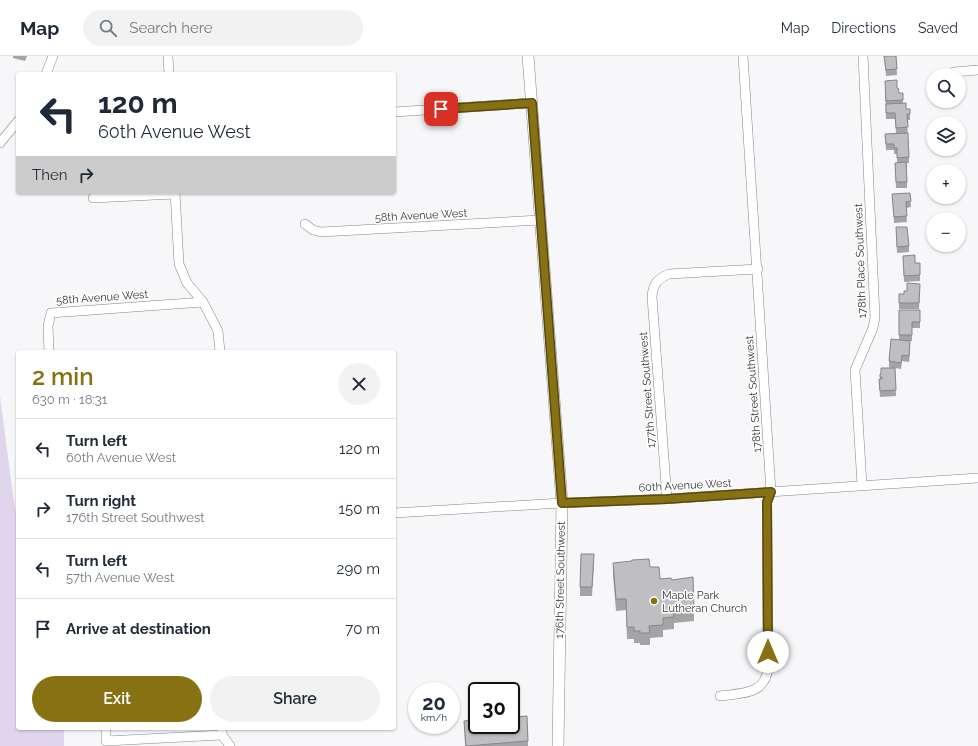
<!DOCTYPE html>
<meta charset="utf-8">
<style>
body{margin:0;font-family:Raleway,sans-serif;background:#f2f2f3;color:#1f2937;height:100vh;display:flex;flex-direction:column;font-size:15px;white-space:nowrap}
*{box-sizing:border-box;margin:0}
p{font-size:13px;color:#747a83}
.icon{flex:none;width:22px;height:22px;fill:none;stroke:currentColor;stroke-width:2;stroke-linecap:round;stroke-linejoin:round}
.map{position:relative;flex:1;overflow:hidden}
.sheet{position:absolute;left:16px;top:294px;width:380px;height:380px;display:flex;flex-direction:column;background:#fff;border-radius:4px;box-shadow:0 1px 3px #0004}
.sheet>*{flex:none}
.banner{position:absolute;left:16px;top:16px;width:380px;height:122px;border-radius:4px;box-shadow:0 1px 3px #0004;background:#fff;color:#1f2937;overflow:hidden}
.buttons{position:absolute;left:926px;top:12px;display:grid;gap:8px}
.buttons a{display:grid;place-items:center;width:40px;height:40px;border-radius:50%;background:#fff;box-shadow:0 1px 3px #0004;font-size:20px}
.speed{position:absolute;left:408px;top:626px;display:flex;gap:8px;font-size:20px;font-weight:700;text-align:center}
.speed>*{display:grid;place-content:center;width:52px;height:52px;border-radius:50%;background:#fff;box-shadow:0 1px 3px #0004;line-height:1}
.speed small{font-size:10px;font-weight:400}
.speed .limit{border:2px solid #111;border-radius:6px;background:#fff;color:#111}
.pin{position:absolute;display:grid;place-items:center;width:34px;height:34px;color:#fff;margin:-17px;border-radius:8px;box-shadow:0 2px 6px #0006}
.me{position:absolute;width:44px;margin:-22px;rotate:0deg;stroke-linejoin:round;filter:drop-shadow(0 0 3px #0008)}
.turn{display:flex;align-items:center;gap:14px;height:84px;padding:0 16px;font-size:18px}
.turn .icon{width:52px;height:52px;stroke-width:2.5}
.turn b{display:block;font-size:28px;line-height:34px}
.then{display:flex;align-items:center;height:38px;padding:0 16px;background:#0003;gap:8px;font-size:15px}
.round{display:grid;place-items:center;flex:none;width:42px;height:42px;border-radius:21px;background:#f2f2f3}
.headline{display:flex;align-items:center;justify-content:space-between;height:68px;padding:0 16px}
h1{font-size:24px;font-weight:600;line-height:30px;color:#877112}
.cta{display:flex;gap:8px;margin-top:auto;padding:8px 16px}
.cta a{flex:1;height:46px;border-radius:24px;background:#877112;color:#fff;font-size:16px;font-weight:600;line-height:46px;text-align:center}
.cta a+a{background:#f2f2f3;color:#1f2937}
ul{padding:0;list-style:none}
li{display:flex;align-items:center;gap:12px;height:60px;padding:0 16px;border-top:1px solid #e0e1e3}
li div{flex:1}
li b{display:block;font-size:15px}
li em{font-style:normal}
header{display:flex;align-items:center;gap:24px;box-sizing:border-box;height:56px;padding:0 20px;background:#fff;border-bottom:1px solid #e0e1e3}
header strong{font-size:19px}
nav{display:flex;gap:22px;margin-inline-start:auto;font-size:14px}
.search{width:280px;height:36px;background:#f2f2f3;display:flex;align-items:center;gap:10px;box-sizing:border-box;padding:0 14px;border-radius:22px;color:#747a83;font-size:15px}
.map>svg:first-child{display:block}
.green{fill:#dfd5ed}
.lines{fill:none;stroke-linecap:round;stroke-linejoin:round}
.minor-casing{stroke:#868588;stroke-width:10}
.tertiary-casing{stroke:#868588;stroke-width:12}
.minor{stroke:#fff;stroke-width:9}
.tertiary{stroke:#fff;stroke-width:11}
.wall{fill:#a4a3a6}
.shaded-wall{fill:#868587}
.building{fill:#bfbec1;stroke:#868587}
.route-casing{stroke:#58490c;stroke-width:10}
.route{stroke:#877112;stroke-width:7}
.poi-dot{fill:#877112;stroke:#fff;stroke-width:1.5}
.labels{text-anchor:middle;stroke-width:3;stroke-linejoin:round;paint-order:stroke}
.street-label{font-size:11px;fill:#343435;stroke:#fff}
.poi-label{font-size:11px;fill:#343435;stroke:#fff;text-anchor:start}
</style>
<header>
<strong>Map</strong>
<div class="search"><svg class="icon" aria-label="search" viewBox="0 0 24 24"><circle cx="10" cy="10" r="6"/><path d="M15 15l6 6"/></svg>Search here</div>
<nav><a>Map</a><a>Directions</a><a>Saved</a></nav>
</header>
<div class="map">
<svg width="978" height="690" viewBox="0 0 978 690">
<rect width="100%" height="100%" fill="#f7f6f9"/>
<path class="green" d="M0,340L14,446L18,468V672H64V690H0Z"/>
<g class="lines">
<g class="minor-casing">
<path id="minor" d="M168,0L169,18
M954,16L978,14
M46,18L53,0
M394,56L531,47
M0,87L18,65
M175,136L179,208L187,227L203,246L218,275L220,296
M93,142L175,138
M305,168L313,174L321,176L540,164
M49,296L48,270L51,257L203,246
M862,429L855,314L873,272L875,261L863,0
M667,443L652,241C653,228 657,223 669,218L758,213
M394,457L562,447L667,443L978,422
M720,640C742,637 766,639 768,611L767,446L771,436L743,0
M106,672V685L222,679
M222,672V679L230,690"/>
</g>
<g class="tertiary-casing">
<path id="tertiary" d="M528,0L562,447L558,690"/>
</g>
<use href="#minor" class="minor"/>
<use href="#tertiary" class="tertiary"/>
</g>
<path class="wall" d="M13,0H27L25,5L13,2Z
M884,0H896L897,19L886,20Z
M885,31L897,32L899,37H903V47L906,53H910V64H907L909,101V107H907V132H896L895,107H897V98H894V94H886L885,78L896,77L895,63H886Z
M910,137L911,151L906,152L907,166L894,167L892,138Z
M896,171L909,190V196L897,197Z
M903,200L915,207H920V225L904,226Z
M920,234L919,253H899V238H904Z
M899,254H920V272H912V285H906L910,291L909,306L902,305L901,313L895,312L896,340L880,341L879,323H880V318L892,312L889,311V305L899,284Z
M594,507L592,540H580V531Z
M613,507L650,511L660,523L672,524L694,553V565L674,567V573L663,574V581L650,582V589H640V587H634V583H627L626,554L616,555L613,519Z
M527,660L528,690H465L464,665Z"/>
<path class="shaded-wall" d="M910,285V291L909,306V300Z"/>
<path class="building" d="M884,0H896L897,13L886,14Z
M897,24V32H898L899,37H903V44L886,45L885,25Z
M906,47V53H910V58H907L908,71L896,72L895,57H886V48Z
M908,77L909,101L897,102V92H894V88H886L885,78Z
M906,106L907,126H896L895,107Z
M910,137L911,145L906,146L907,160L894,161L892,138Z
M896,171H907L909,190L897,191Z
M915,199V207H920V219L904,220L903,200Z
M907,227L920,228L919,247H899V238H904V235H907Z
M899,254H920V266H912V279H899Z
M891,283L910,285L909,300L902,299L901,307L889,305Z
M881,312H895L896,334L880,335L879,323H882V321H880V318L881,317Z
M581,498H594L592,531H580Z
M649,503L650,511H659L660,523L671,522L672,524L693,521L694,553L673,555L674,561L663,562V569L649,570L650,577H640V575H634V571H627L626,543H616L613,507L632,505V504Z
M514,654L515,661L527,660L528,685L466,690L464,665L477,664V669H511V655Z"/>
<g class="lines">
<g class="route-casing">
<path id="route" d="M441,53L532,47L562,447L667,443L771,436L767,446L768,596"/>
</g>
<use href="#route" class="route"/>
</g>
<circle class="poi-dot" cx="654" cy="545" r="4"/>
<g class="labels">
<g class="street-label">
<text transform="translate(421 159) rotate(-3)" y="4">58th Avenue West</text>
<text transform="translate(860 205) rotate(-92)" y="4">178th Place Southwest</text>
<text transform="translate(102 241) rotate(-4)" y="4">58th Avenue West</text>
<text transform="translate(647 334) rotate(-94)" y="4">177th Street Southwest</text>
<text transform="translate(753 338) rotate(-94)" y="4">178th Street Southwest</text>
<text transform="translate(685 429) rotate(-3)" y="4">60th Avenue West</text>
<text transform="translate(560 524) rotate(-89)" y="4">176th Street Southwest</text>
</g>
<g class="poi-label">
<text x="662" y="543">Maple Park<tspan x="662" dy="13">Lutheran Church</tspan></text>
</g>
</g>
</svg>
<div class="buttons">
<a><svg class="icon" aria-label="search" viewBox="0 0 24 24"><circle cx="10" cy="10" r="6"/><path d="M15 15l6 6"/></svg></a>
<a><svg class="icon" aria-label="layers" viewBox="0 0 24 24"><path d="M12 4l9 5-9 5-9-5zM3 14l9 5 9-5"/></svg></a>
<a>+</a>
<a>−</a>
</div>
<div class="speed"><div>20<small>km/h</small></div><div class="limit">30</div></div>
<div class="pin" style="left:441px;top:53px;background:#d93025"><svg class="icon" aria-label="arrive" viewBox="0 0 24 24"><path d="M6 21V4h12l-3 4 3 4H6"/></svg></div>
<svg class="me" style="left:768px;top:596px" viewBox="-20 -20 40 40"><circle r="19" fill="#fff"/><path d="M0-13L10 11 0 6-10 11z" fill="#877112"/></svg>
<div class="banner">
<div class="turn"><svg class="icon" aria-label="left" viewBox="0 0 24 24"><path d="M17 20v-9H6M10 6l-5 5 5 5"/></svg><div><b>120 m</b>60th Avenue West</div></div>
<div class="then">Then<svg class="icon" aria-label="right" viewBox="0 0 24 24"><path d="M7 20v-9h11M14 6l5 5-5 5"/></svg></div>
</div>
<section class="sheet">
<div class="headline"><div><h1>2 min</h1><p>630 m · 18:31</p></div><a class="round"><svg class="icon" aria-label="close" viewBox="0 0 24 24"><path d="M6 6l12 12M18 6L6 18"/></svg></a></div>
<ul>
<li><svg class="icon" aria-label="left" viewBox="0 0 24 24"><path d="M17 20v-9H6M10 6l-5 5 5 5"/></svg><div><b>Turn left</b><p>60th Avenue West</p></div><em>120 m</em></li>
<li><svg class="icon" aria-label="right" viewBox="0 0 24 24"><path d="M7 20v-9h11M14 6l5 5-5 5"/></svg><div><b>Turn right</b><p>176th Street Southwest</p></div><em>150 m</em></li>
<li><svg class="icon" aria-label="left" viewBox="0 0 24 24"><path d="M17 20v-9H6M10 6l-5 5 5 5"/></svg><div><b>Turn left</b><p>57th Avenue West</p></div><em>290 m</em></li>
<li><svg class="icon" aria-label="arrive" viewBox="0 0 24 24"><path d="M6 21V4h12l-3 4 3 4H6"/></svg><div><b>Arrive at destination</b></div><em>70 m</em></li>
</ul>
<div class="cta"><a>Exit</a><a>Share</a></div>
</section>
</div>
